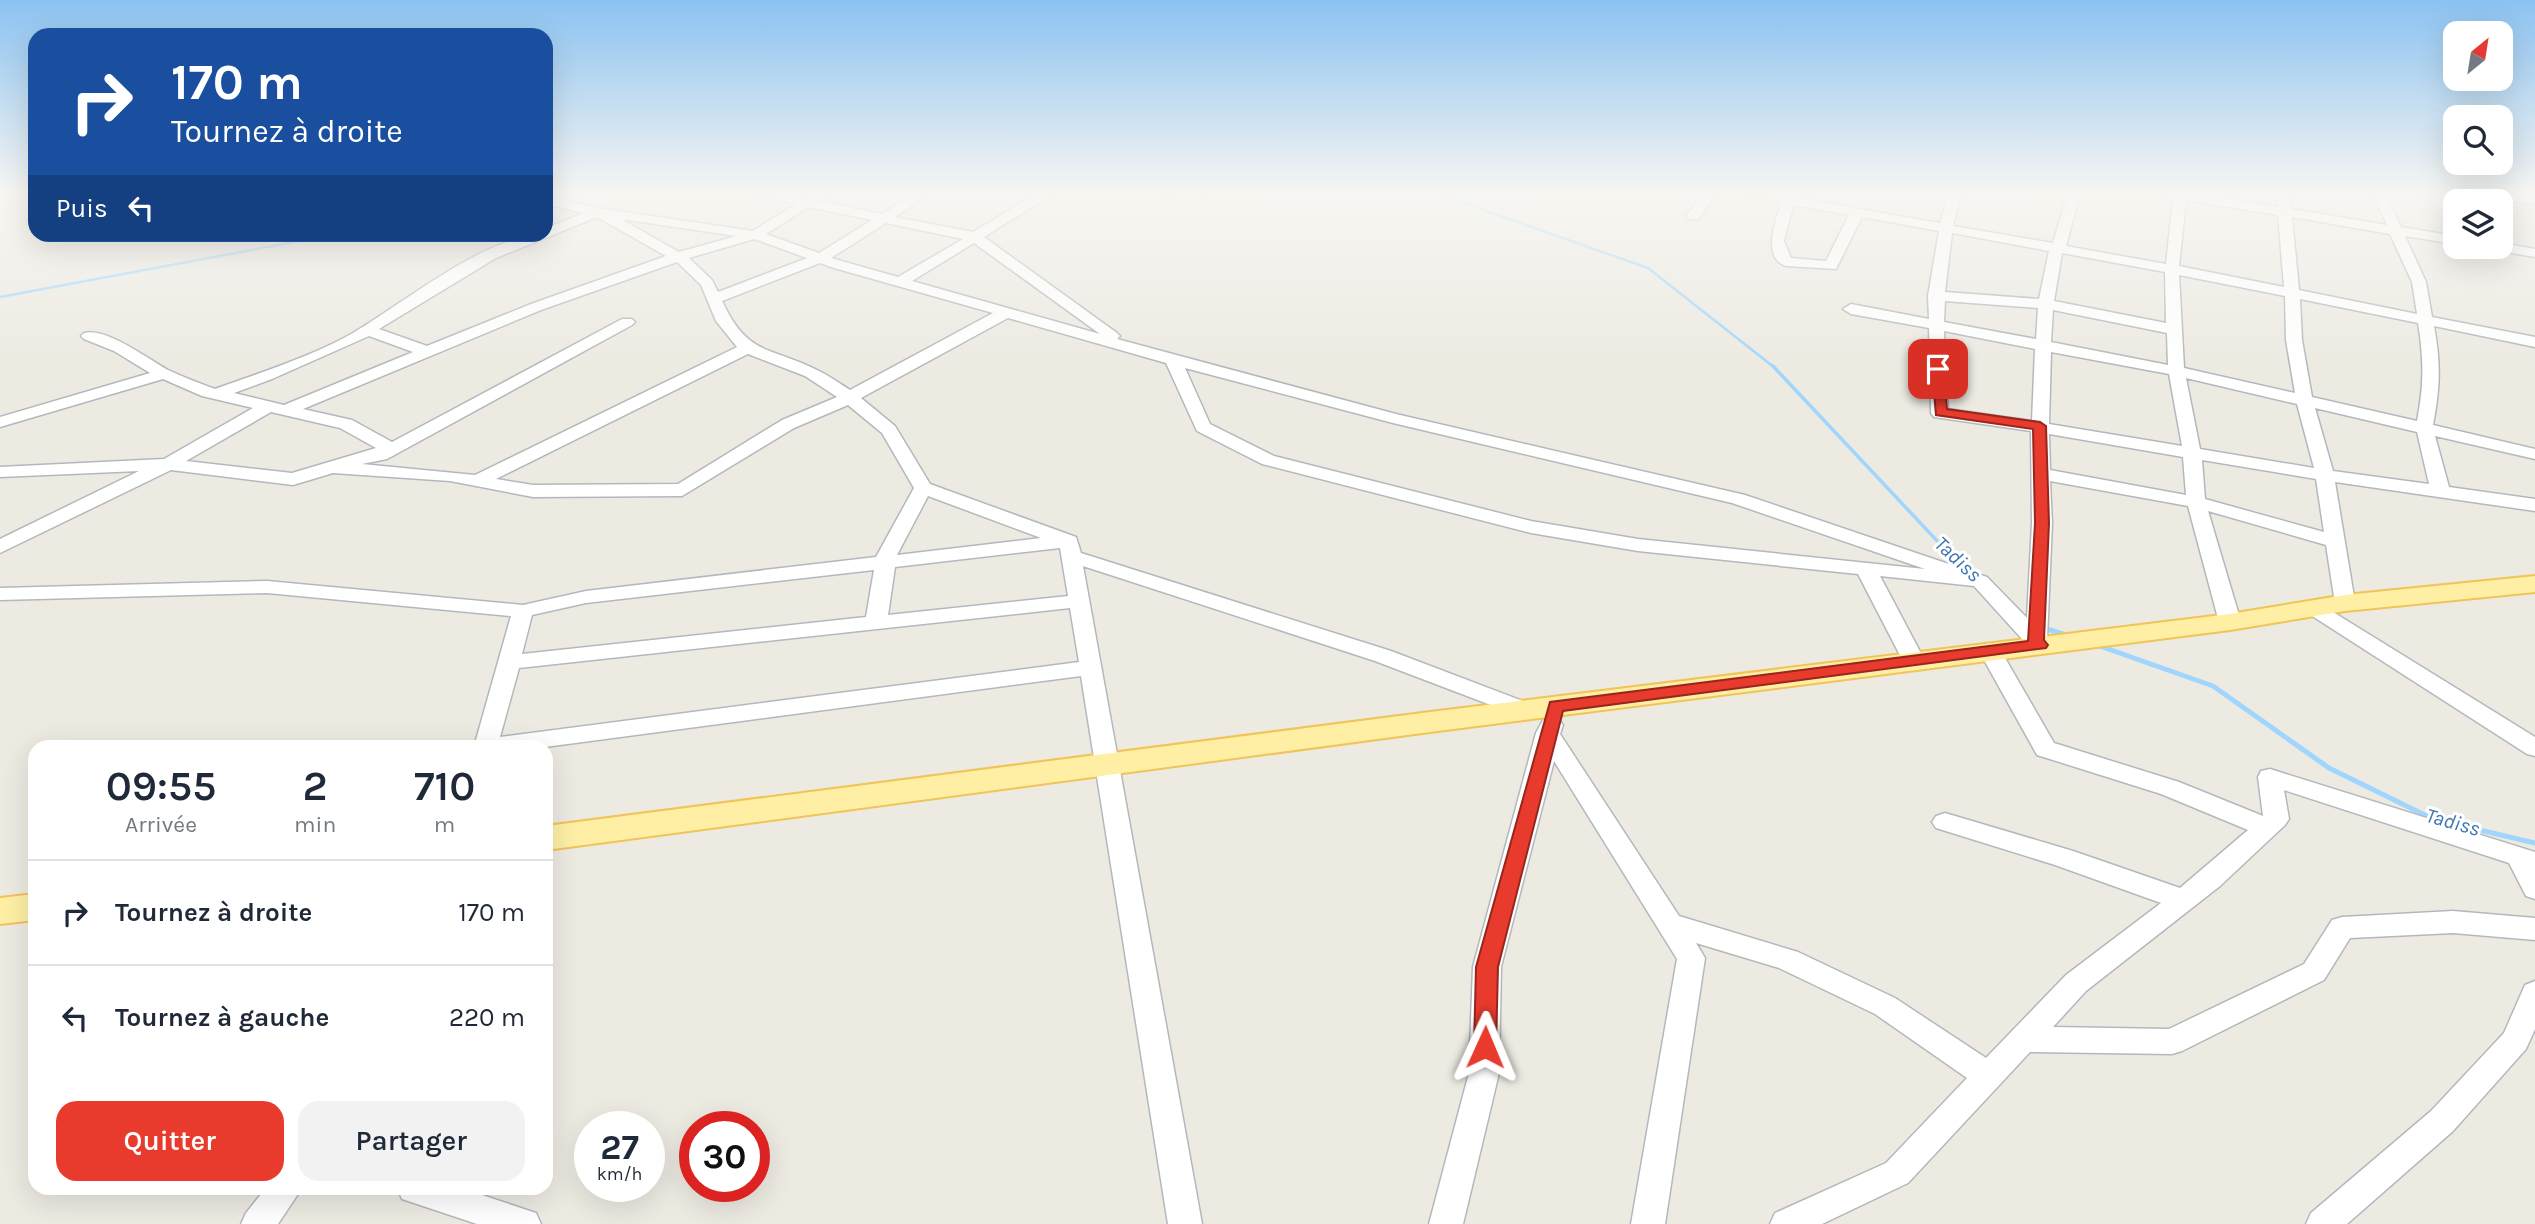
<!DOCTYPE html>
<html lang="fr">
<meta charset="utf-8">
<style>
body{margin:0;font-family:Karla,sans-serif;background:#f2f2f3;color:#1f2937;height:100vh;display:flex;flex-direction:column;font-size:26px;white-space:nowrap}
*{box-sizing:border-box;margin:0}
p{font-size:23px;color:#747a83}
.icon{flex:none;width:38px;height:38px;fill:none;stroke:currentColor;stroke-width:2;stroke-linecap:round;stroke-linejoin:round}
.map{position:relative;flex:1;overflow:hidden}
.panel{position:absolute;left:28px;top:740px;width:525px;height:455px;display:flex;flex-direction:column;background:#fff;border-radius:21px;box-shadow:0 7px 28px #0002}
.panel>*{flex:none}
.hud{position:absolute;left:28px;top:28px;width:525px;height:214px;border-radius:21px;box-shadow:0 7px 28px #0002;background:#1a4fa0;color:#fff;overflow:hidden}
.needle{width:46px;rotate:30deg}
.controls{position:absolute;left:2443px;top:21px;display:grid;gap:14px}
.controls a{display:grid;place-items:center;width:70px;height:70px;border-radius:14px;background:#fff;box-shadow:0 7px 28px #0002;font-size:35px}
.speed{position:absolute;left:574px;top:1111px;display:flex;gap:14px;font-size:35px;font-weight:700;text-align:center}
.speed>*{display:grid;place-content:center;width:91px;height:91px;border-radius:50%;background:#fff;box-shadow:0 7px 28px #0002;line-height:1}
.speed small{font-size:18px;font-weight:400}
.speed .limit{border:10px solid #d22;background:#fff;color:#111}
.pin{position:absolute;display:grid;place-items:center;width:60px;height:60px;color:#fff;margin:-30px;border-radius:14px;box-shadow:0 4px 10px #0006}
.me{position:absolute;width:77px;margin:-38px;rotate:1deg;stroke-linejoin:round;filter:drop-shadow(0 0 5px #0008)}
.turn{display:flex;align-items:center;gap:24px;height:147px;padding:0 28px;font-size:32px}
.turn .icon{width:91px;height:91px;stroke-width:2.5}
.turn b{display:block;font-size:49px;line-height:60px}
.then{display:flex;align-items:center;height:66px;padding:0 28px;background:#0003;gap:14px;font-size:26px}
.eta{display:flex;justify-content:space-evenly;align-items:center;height:119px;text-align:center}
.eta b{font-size:42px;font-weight:600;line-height:49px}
.action{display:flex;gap:14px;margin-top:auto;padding:14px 28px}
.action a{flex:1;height:80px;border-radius:21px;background:#e83a2d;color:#fff;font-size:28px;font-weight:600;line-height:80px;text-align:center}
.action a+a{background:#f2f2f3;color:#1f2937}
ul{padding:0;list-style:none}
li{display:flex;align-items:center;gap:21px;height:105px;padding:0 28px;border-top:2px solid #e0e1e3}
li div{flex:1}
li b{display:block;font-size:26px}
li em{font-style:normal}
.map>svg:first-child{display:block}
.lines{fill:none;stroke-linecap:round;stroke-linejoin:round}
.stream-far2{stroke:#a0d6fe;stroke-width:2.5}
.stream-far1{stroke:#a0d6fe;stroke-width:3.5}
.stream{stroke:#a0d6fe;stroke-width:5}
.minor-casing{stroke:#b4b8bc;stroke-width:3}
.major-casing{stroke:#f0c458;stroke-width:4}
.minor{fill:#fff;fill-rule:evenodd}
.major{fill:#feefa5;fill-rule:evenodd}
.route{fill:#e83a2d;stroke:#97261d;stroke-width:2}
.labels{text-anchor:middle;stroke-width:6;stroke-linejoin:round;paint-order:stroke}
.water-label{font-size:21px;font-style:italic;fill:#3e77b0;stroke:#fff}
</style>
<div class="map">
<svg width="2535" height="1224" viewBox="0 0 2535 1224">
<rect width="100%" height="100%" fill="#edeae2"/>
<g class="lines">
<path class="stream-far2" d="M1435,193L1648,268L1775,368
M0,297L337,234"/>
<path class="stream-far1" d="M1773,366L1956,561L1973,574"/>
<path class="stream" d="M2044,628L2069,636
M2097,645L2213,686L2329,768L2433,819L2535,843"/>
<g class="minor-casing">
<path id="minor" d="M753,193H780L805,199L813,193H829L819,201L882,214L915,193H930L895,217L973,232L1038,193H1054L984,237L1117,333L1120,336L1117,339L1396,414L1745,495L1987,577L2027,618L2032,523L2031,431L1934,417L1931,413L1929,328L1851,314L1843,309L1851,304L1929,319L1928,296L1939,231L1862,217L1836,269L1786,266C1761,258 1776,220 1781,203L1743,193L1785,196L1799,193L1796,198L1940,223L1949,193H1961L1953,226L2053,243L2068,193H2080L2066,246L2166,264L2173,198L2159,193H2191L2278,207L2277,193H2289L2291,209L2387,225L2373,193H2386L2401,227L2455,236V244L2405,236L2426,282L2432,317L2535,337V347L2434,326C2441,364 2440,388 2433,425L2535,449V459L2435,436L2449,487L2535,499V511L2335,482L2355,603L2352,607H2338L2335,603L2326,545L2208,511L2241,622L2237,627H2223L2219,622L2188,506L2050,481L2052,523L2047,639L2051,645L2048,650H2032L1974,586L1880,576L1925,661L1922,666H1906L1903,661L1858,574L1638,551L1531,533L1262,464L1197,431L1166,363L1008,318L861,398L895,426L930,484L1076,537L1081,553L1391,651L1533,705L1536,710L1533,715L1525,718L1517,715L1375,661L1083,566L1202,1224H1168L1081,676L545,747H474L511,616L267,593L0,600V588L267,581L523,605L586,591L876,557L914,488L882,433L848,405L794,428L682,496L533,497L450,481L333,473L293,485L171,470L0,553V539L139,471L0,477V467L164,459L253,408L202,396L163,379L0,427V417L150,373L114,351L84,339L81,336L84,333C106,327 148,359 168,370C183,377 199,383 215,389C257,374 315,355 353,333C404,303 487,234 546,234V228L584,213L546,204V196L598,208L753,231L796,204ZM2186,200L2278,215L2284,287L2179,266ZM1793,205L1849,215L1826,261L1791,258L1784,241ZM809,207L872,220L819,253L766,234ZM597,217L666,256L531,304L427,346L379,329L496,258ZM2292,217L2390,234L2412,282L2417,314L2299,290ZM621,219L736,236L679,252ZM886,223L963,239L898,277L831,258ZM1952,233L2049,251L2039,299L1945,292ZM754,239L807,258L718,292L712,280L689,258ZM974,243L1100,334L912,281ZM2062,253L2165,272L2166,323L2054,301ZM677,262L701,285L716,321L737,347L475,475L362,464L387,459L632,325L635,322L632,319H622L392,442L352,420L303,409L541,310ZM820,263L834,268L993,313L850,390C839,383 828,375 817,370C770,346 748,357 722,301ZM2179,275L2285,296L2286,340L2295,393L2184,368ZM2300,299L2418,323C2424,360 2424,385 2417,421L2312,397L2302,340ZM1945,301L2038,308L2036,339L1944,322ZM2053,310L2167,333L2168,365L2051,342ZM1944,331L2035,349L2032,421L1948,409ZM369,336L413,352L284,405L234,393L272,379ZM2051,352L2169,374L2182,446L2049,424ZM748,354L805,376L837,397L782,420L678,484L533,485L496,479ZM1185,368L1393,423L1732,503L1925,569L1638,539L1531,521L1274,456L1210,424ZM2186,378L2297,404L2314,468L2200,449ZM2315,408L2417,432L2429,484L2333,471ZM271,412L340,428L376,448L292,473L186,461ZM2049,434L2183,457L2186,495L2050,470ZM2202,460L2316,479L2324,532L2205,499ZM928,496L1041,538L897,555ZM1060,548L1068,596L888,615L895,567ZM874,570L866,617L522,654L532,615L586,603ZM1070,608L1079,662L500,737L519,668Z
M1159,193H1190L1200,198L1194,202Z
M1705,193H1718L1698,219H1688L1686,216Z
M2425,193H2454L2479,198L2480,201H2455Z
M2474,193L2535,196V204L2480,197Z
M2501,243L2535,249V257L2494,250L2492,247H2501Z
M2313,602L2320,604L2535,737V756L2527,754L2306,612L2303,608L2306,604Z
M1990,644L1998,646L2001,651L2054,743L2179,782L2263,816L2258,777L2261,771L2270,769L2535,852V899L2526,896L2509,863L2284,790L2289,819L2285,825L2220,886L2086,991L2053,1027L2169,1029L2304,964L2332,920L2342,917L2453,911L2535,918V940L2453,933L2350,938L2324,980L2182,1051L2172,1054L2030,1052L1908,1183L1822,1224H1770L1775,1213L1886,1163L1967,1078L1875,1014L1779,968L1696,943L1705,958L1665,1224H1631L1677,959L1554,761L1501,967L1499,1073L1463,1224H1429L1469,1073L1473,967L1536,733L1543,720L1551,717L1559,720L1563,725L1560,734L1679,916L1798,952L1895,998L1986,1058L2066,975L2161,903L2055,865L1936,828L1932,822L1936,816L1945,813L2073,851L2180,888L2248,830L2161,794L2037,755L1979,651L1982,646Z
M2535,981V1029L2526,1049L2453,1131L2347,1224H2306L2311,1213L2431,1111L2504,1033L2525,985Z
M266,1188H302L278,1224H241L246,1213Z
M397,1188H461L536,1213L541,1224H477L402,1199Z"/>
</g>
<g class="major-casing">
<path id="major" d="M2535,576V592L2345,611L2230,630L1430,732L546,850V826L1430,712L2230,614L2345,595Z
M35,894V920L0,924V898Z"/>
</g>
<use href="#minor" class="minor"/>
<use href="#major" class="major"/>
</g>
<linearGradient id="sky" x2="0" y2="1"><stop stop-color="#8bc2f1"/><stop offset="0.53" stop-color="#f7f6f2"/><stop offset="1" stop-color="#f7f6f2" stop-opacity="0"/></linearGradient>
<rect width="2535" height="365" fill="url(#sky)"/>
<path class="route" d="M1938,365L1944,369L1947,409L2040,422L2046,426L2049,523L2044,640L2048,645L2046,648L1563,711L1498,967L1496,1047L1493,1053L1485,1056L1477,1053L1474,1047L1476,967L1550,702L2028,641L2035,523L2033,429L1936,415L1932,369Z"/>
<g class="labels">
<g class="water-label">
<text transform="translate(1958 559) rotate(43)" y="7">Tadiss</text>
<text transform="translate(2453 822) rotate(16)" y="7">Tadiss</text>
</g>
</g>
</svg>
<div class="controls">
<a><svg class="needle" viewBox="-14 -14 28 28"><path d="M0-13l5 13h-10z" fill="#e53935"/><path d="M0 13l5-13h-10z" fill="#747a83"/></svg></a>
<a><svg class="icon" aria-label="search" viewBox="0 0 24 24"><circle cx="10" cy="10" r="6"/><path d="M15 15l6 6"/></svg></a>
<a><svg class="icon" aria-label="layers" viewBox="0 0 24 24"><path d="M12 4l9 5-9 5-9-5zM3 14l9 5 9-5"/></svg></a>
</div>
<div class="speed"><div>27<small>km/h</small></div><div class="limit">30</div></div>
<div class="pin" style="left:1938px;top:369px;background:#d93025"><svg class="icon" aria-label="arrive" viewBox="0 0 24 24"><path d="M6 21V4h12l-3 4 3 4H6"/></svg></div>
<svg class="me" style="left:1485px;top:1047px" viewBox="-20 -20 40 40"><path d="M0-17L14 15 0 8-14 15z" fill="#e83a2d" stroke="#fff" stroke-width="4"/></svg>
<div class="hud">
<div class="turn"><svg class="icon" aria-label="right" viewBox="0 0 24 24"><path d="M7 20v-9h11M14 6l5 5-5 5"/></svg><div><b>170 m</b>Tournez à droite</div></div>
<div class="then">Puis<svg class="icon" aria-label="left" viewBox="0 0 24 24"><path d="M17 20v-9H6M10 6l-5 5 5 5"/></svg></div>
</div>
<section class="panel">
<div class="eta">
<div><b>09:55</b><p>Arrivée</p></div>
<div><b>2</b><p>min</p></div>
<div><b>710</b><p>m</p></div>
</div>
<ul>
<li><svg class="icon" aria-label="right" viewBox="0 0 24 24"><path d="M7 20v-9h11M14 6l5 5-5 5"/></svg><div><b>Tournez à droite</b></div><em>170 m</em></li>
<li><svg class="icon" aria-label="left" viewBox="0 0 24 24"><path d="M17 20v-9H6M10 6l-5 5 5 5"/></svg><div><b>Tournez à gauche</b></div><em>220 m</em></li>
</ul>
<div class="action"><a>Quitter</a><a>Partager</a></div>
</section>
</div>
